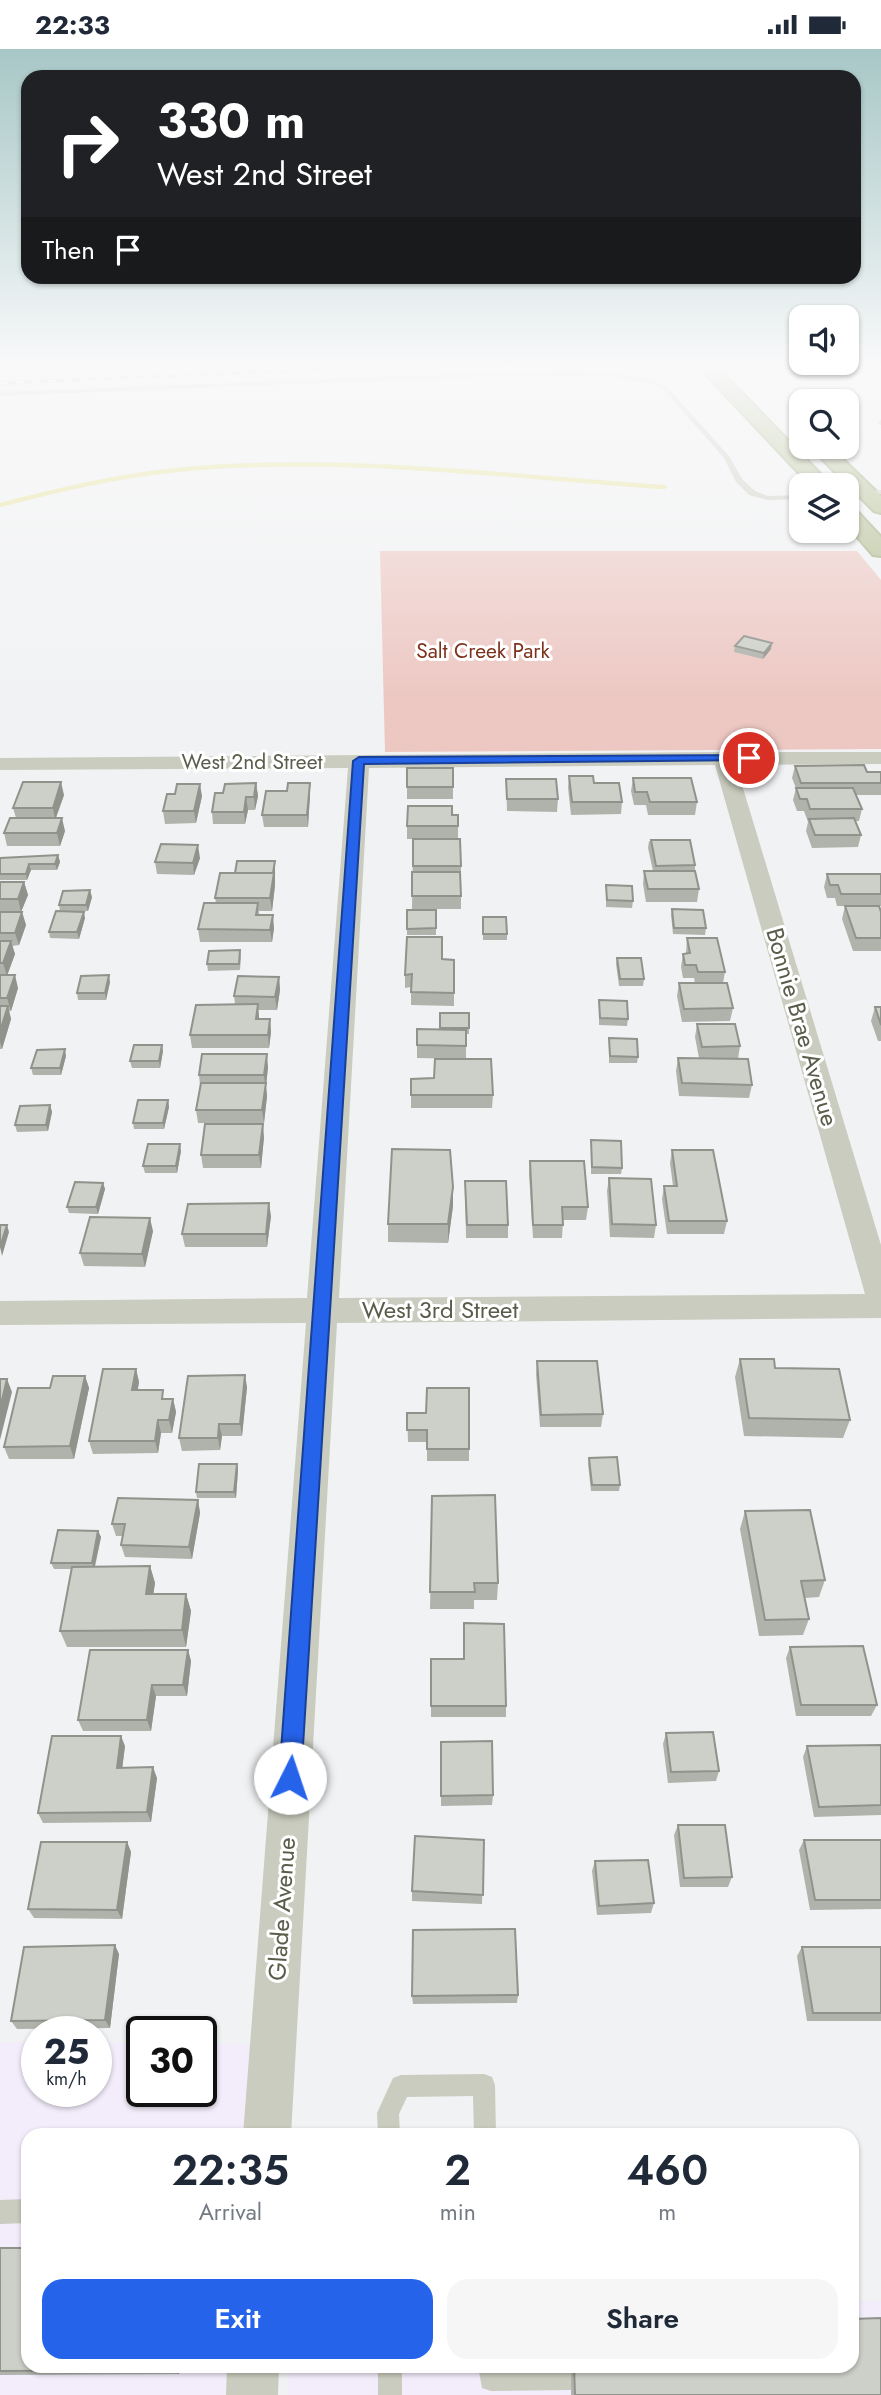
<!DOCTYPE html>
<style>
body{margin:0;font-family:Jost,sans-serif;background:#f6f6f7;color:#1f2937;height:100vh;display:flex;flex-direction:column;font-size:26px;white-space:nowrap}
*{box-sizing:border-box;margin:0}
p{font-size:23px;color:#747a83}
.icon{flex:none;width:38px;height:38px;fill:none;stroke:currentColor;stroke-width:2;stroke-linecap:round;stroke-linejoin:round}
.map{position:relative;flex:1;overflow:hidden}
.side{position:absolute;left:21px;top:2079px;width:838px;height:245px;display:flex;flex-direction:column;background:#fff;border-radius:21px;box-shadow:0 2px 5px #0004}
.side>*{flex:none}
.guide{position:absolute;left:21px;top:21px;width:840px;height:214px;border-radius:21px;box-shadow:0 2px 5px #0004;background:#202124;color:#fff;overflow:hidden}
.buttons{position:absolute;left:789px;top:256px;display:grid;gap:14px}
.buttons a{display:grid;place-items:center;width:70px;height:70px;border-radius:14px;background:#fff;box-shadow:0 2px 5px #0004;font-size:35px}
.speed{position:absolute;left:21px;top:1967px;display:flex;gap:14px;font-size:35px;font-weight:700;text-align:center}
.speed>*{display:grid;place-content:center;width:91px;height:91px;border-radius:50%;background:#fff;box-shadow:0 2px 5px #0004;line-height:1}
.speed small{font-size:18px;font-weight:400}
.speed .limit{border:4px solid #111;border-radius:10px;background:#fff;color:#111}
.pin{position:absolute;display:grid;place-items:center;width:60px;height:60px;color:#fff;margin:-30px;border:4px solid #fff;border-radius:50%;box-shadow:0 2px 7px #0007}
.me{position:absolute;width:77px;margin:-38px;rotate:4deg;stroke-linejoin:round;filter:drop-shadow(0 0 5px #0008)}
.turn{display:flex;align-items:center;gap:24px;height:147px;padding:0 21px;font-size:32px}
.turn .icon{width:91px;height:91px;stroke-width:2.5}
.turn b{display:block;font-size:49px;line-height:60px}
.then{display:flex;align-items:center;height:66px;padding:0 21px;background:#0003;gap:14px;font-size:26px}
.eta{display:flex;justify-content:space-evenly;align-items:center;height:119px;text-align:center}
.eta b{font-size:42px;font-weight:600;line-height:49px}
.cta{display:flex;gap:14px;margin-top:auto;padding:14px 21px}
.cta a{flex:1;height:80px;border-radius:21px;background:#2563eb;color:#fff;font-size:28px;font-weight:600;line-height:80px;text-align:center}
.cta a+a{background:#f6f6f7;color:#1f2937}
.status{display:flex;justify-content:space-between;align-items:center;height:49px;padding:0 35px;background:#fff;direction:ltr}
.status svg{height:19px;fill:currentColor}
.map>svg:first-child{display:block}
.commercial{fill:#f3edfb}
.green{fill:#edc8c3}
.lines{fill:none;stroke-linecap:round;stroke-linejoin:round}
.stream{stroke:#e7e393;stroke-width:4.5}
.highway-casing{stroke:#9ba877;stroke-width:4}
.lane{fill:#c9ccbe;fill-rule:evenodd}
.street{fill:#c9ccbe;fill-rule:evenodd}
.highway{fill:#b0bc8c;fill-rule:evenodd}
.rail-casing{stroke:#abaea4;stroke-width:3.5}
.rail{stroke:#fff;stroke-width:2.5;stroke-dasharray:8;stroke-linecap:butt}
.wall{fill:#b0b3ac}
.shaded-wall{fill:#90928c}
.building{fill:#cdd0c8;stroke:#90928c;stroke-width:2}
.route{fill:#2563eb;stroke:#184099;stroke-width:2}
.labels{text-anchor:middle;stroke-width:6;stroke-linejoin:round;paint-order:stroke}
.far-park-label{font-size:21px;fill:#7c331d;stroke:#fff}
.far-street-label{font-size:21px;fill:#595d4a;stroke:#fff}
.street-label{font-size:24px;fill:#595d4a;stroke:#fff}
</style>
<div class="status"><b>22:33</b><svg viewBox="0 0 49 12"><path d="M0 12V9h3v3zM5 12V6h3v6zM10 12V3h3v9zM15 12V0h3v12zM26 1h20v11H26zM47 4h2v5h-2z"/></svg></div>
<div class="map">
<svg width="881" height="2346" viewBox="0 0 881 2346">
<rect width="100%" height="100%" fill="#f1f2f3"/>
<path class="commercial" d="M0,1993H37V2042H96V1994H142V2042H201V1994L250,1995L244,2086H28V2317H227L225,2346H0Z
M852,2252H881V2346H288L289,2317H852Z"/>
<path class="green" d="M380,502H857L881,531V700L385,703Z"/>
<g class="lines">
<path class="stream" d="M0,456C58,441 117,427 177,421C338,405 503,427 664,438"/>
<g class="highway-casing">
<path id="highway" d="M700,319H718L831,436H810Z
M809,397H829L881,447V464L874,462Z
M847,457L854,459L881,488V507L873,506L847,476Z"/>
</g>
<path class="lane" d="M501,323C552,323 623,314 668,339L729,407L742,430L755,442L768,447L802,446V450L768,451L749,446L736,433L724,409L664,341L651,335L609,327H501L0,347V343Z
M881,371V376L879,375L878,373Z
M881,441V445L847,447V443Z
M484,2025L492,2028L495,2036L496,2086H474L473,2047L407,2048L399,2065L400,2086H378L377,2064L393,2029L401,2026Z
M28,2150V2174L0,2175V2151Z
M378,2317H402V2346H378Z
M478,2317H572L580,2320L583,2329L580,2338L571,2341L491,2342L482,2339Z"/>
<path class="street" d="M723,703H881V715L736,716L881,1196V1269L337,1274L291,2086H243L306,1274L0,1276V1252L307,1249L348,719L0,721V709ZM715,716L865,1245L339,1249L369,719Z
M227,2317H279L278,2346H226Z"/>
<use href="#highway" class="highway"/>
<g class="rail-casing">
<path id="rail" d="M0,334L356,319"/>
</g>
<use href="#rail" class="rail"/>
</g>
<path class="wall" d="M735,597L771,600L763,610L734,603Z
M795,717L867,723H881V746H856L862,760L859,772H855L861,786L858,798L812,799L806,782L808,773L804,762H797L793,751L796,739L792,729Z
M453,719V750H407V738Z
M569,727L622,753L621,765L571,766L568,739Z
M633,729L697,753L695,766H648L646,756H634L631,742Z
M506,730L558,750L557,763L507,762Z
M256,734L258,747L255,761H248L245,775H213L212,763L223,744Z
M64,746L56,769L65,782L60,797H7L4,784L16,769L13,759Z
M310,746L308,778H264L262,766Z
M202,747L196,774L165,775L163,762Z
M452,766H458V790L461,817V860H412L413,790H447H407V777Z
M649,792L695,816V822L699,840L697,853H646L643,835L644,822H653L648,799Z
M58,806L60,813L57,821H31L27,831H0V809Z
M200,809L194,826L157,825L155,813Z
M275,812V836L272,862H259V866L274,879L272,893H200L198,880L216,854L215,849L235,824Z
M827,825H881V857H879L881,863V902H853L842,870L845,857H837L835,849H827L824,838Z
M0,833H24L28,846L21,863H22L26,876L19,896L12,897L15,905L7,926L18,939L11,962H9L11,970L2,1000H0Z
M606,836L633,852L632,859L606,858Z
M92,848L88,862H72L85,869L79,890L50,889L49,883L60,862L59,856Z
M672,860L706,879L705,886L673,885L671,866Z
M407,861H436V886H407Z
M483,868L507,885V891H483Z
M687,889L725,923L723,934L733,959L730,972L682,973L677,947L679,934H695L694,929H683L681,918L683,905L686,904Z
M240,901L241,908L240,921L208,922L207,915Z
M617,909L644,930L643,937H619L616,915Z
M442,910L454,911V957L411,956V938L405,939V926Z
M279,928L280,941L277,961H258L259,970H270L271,983L269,999H192L190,986L235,955L234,947Z
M110,933L106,951H78L77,944Z
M599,951L628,970L627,977L599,976Z
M875,958H881V992H878L871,972Z
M440,964H469V985H466V1010L417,1009V980H440Z
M697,975L740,997L738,1010L752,1036L749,1049L679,1047L676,1022L678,1009H699L695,988Z
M609,989L638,1008L637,1014H609Z
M163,1002L160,1019H132L130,1012Z
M66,1007L61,1026H33L31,1019Z
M268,1018L266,1037L267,1047L264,1074H198L196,1061L200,1037L199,1026Z
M411,1030L493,1046L492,1059H411Z
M168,1051L169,1058L164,1080H134L133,1074Z
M50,1056L52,1063L48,1082L17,1083L15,1076Z
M264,1088L261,1119H203L201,1106Z
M591,1091L622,1119L621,1125H591Z
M672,1101L727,1172L724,1185H667L662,1150L664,1137H673L670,1114Z
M181,1102L177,1124H145L143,1117Z
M530,1112L588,1158L586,1171H563L562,1189H533L529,1125Z
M609,1129L656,1176L654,1189L610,1188L607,1142Z
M465,1132L508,1176V1189H466Z
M103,1134L105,1140L98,1165L69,1164L67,1158Z
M453,1157L448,1194L388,1193V1175Z
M271,1167L267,1198H185L182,1185Z
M153,1182L145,1218L84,1217L80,1204Z
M740,1310L775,1319L850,1371L843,1389L744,1387L735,1328Z
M537,1312L603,1365L601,1378H540L536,1325Z
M136,1320L139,1333L138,1341L165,1350H173L176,1363L172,1384H161L158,1404L93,1405L89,1392Z
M85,1327L89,1339L74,1410H9L4,1398L50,1339Z
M247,1338L242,1387H222L220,1401L182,1402L179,1389Z
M407,1364L469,1400V1412H427V1393H408Z
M589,1409L620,1436L619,1442H591L588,1415Z
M237,1415L238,1421L236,1449H197L196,1443Z
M432,1447L498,1534L497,1551H474V1560H430Z
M198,1451L200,1464L192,1510L125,1508L121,1496L123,1487H116L112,1475Z
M745,1462L825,1531L819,1548L805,1549L809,1570L803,1586L759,1587L740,1480Z
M98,1482L101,1488L95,1518L150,1517L155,1534L153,1545H186L191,1562L186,1598H67L60,1582L72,1520H54L51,1514Z
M790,1598L877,1656L871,1667H796L786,1609Z
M188,1601L191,1612L187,1647H156L151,1682H83L78,1671Z
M431,1610H464L506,1657V1668H431Z
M666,1684L719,1722L716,1732L668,1734L663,1695Z
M441,1693L493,1746L492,1756L441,1757Z
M881,1696V1766L814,1768L803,1708L807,1697Z
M125,1697L122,1719L157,1729L151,1773L43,1774L38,1764Z
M678,1776L732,1828L728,1838H680L674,1786Z
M484,1791L482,1855L412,1852V1842Z
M804,1791H881V1860L810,1861L799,1801Z
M127,1793L131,1803L122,1870L34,1869L28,1860Z
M595,1812L654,1854L651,1864L597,1866L592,1822Z
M802,1898H881V1972H807L797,1907Z
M119,1905L110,1979L17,1980L11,1972Z
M518,1946L517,1954L413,1955L412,1947Z
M0,2199L180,2317L179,2325L0,2326Z
M571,2317H852L881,2346H571Z"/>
<path class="shaded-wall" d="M772,594L771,600L763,610L764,604Z
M61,733L64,746L55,771L53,759Z
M256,734L258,747L255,761L254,748Z
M310,734V746L308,778L307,766Z
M200,735L202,747L196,774L194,762Z
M246,748L248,761L245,775L244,763Z
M62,769L65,782L60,797L57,784Z
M198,796L200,809L194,826L193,814Z
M58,806L60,813L57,821L55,815Z
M275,812V836L272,862L270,849Z
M29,815L31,821L27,831L26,825Z
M24,833L28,846L21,863L18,850Z
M90,841L92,848L88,862L86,856Z
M22,863L26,876L19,896L15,884Z
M84,863L85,869L79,890L77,883Z
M273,866L274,879L272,893L270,881Z
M11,892L15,905L7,927L3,914Z
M15,926L18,939L11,962L7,949Z
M109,926L110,933L106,951L105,944Z
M279,928L280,941L277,961L275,948Z
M258,955L259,968L257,983L256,970Z
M8,957L11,970L2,1000L0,993V982Z
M270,970L271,983L269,999L268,986Z
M162,996L163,1002L160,1019L159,1012Z
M65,1000L66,1007L61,1026L60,1019Z
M267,1005L268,1018L266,1037L267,1047L264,1074L262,1061L265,1036L264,1026Z
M168,1051L169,1058L164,1080L163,1074Z
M50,1056L52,1063L48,1082L46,1076Z
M263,1075L264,1088L261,1119L259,1106Z
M180,1095L181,1102L177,1124L176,1117Z
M103,1134L105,1140L98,1165L96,1158Z
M453,1138V1157L448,1194V1175Z
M269,1154L271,1167L267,1198L266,1185Z
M150,1169L153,1182L145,1218L142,1205Z
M7,1176L9,1183L2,1207L0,1198Z
M136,1320L139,1333L135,1354L132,1341Z
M245,1326L247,1338L242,1387L240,1375Z
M85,1327L89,1339L74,1410L70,1397Z
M7,1330L12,1343L0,1391V1359Z
M173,1350L176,1363L172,1384L169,1371Z
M158,1371L161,1384L158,1404L155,1392Z
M219,1375L222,1387L220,1401L218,1389Z
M237,1415L238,1421L236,1449L234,1443Z
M198,1451L200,1464L192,1510L189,1498Z
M98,1482L101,1488L94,1520L92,1514Z
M150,1517L155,1534L151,1562L146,1545Z
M186,1545L191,1562L186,1598L182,1581Z
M188,1601L191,1612L187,1647L183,1636Z
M152,1636L156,1647L151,1682L147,1671Z
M121,1687L125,1697L121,1729L117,1719Z
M153,1718L157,1729L151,1773L147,1763Z
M127,1793L131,1803L122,1870L117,1861Z
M115,1896L119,1905L110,1979L105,1971Z
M173,2317H180L179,2325L173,2321Z"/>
<path class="building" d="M744,587L772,594L764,604L735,597Z
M864,716L867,723H881V734H801L795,717Z
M407,719H453V738H407Z
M569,727H593L594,734H619L622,753H572Z
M633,729H691L697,753H650L647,743H635Z
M506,730H556L558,750H507Z
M23,733H61L53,759H13Z
M256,734L254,748H246L244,763H212L215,744H223L225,735Z
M288,734H310L307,766H262L266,742H287Z
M177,735H200L194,762H163L167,745H175Z
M796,739H853L862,760H810L807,750H800Z
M408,757H452V766H458V777H407Z
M10,769H62L57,784H4Z
M854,769L861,786H815L809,770Z
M413,790H460L461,817H413Z
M651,791H690L695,816L656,817Z
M161,795L198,796L193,814L155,813Z
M58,806L55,815H29L26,825H0V809Z
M237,812H275L273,824H235Z
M644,822H695L699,840H648Z
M412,823H460L461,847H412Z
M220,824H274L270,849H215Z
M827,825H881V845H841L838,836H830Z
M0,833H24L18,850H0Z
M606,836L632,837L633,852L607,851Z
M90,841L86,856H59L63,842Z
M204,854H258L256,866H273L270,881L198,880Z
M845,857H879L881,863V889H856Z
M672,860L703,861L706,879H674Z
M407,861H436V879L407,880Z
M56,862L84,863L77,883H49Z
M0,863H22L15,884H0Z
M483,868H506L507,885H483Z
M407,888H442V910L454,911V944L411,943L412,925L405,926Z
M687,889H717L725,923H698L696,916H685L683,905L690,904Z
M0,892H11L3,914H0Z
M240,901L239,915H207L209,902Z
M617,909H641L644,930H620Z
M0,926H15L7,949H0Z
M109,926L105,944H77L81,927Z
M238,927L279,928L275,948L234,947Z
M679,934H727L733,959L684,960Z
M599,951L627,952L628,970L600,969Z
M258,955L256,970H270L268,986H190L196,956Z
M0,957H8L0,982Z
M875,958H881V976Z
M440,964H469V979H440Z
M697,975H735L740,997L702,998Z
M417,980L466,981V997L417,996Z
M609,989L637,990L638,1008L610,1007Z
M134,996H162L159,1012H130Z
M65,1000L60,1019H31L37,1001Z
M202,1005H267L264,1026H199Z
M678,1009L748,1010L752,1036L682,1034Z
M435,1010H491L493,1046H411V1030L434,1029Z
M201,1034H266L262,1061H196Z
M138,1051H168L163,1074H133Z
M50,1056L46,1076H15L20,1057Z
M205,1075H263L259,1106H201Z
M591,1091L621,1092L622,1119L592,1118Z
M148,1095H180L176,1117H143Z
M392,1100L450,1101L453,1138L448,1175H388Z
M672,1101H713L727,1172H669L664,1137H677Z
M530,1112H584L588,1158H562L563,1176H533Z
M609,1129L651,1130L656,1176L612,1175Z
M465,1132H506L508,1176H467Z
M75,1133L103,1134L96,1158H67Z
M269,1154L266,1185H182L188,1155Z
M90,1168L150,1169L142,1205L80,1204Z
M0,1176H7L0,1198Z
M740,1310H774L775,1319L839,1320L850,1371L749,1369Z
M537,1312H597L603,1365L541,1366Z
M103,1320H136L132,1341H163L162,1350H173L169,1371H158L155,1392H89Z
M245,1326L240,1375H219L218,1389H179L188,1327Z
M53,1327H85L70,1397L4,1398L18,1339H50Z
M0,1330H7L0,1359Z
M427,1339H469V1400H427V1381H407V1364H426Z
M617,1408L620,1436H592L589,1409Z
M199,1415H237L234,1443H196Z
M495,1446L498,1534H474L475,1543H430L432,1447Z
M118,1449L198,1451L189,1498L121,1496L125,1475H112Z
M810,1461L825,1531L801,1532L809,1570L765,1571L745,1462Z
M58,1481L98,1482L92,1514H51Z
M150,1517L146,1545H186L182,1581L60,1582L72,1518Z
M464,1574L504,1575L506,1657H431V1610H464Z
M863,1597L877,1656H801L790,1598Z
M90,1601H188L183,1636H152L147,1671H78Z
M713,1683L719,1722L671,1723L666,1684Z
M52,1687H121L117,1719L153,1718L147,1763L38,1764Z
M492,1692L493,1746L441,1747V1693Z
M881,1696V1756L819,1758L807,1697Z
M678,1776H725L732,1828L684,1829Z
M415,1787L484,1791L483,1846L412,1842Z
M804,1791H881V1851H815Z
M41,1793H127L117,1861L28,1860Z
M648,1811L654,1854L599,1857L595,1812Z
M515,1880L518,1946L412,1947L413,1881Z
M115,1896L105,1971L11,1972L24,1898Z
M802,1898H881V1964H813Z
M0,2199H28V2317H173V2321L0,2322Z
M881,2269V2346H575L574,2317H852V2270Z"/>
<linearGradient id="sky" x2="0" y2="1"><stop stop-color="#a7c7c6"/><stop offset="0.49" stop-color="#f9f9fa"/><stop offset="1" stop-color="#f9f9fa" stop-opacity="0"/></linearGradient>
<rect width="881" height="647" fill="url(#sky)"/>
<path class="route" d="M749,706L753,707V711L364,715L301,1729L298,1736L290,1740L283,1736L279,1729L353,712L359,708Z"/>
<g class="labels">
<g class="far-park-label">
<text x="483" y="609">Salt Creek Park</text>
</g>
<g class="far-street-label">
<text x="252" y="720">West 2nd Street</text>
</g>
<g class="street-label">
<text transform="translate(802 978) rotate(74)" y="8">Bonnie Brae Avenue</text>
<text x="440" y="1269">West 3rd Street</text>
<text transform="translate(282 1860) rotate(-86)" y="8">Glade Avenue</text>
</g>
</g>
</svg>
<div class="buttons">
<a><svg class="icon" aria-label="sound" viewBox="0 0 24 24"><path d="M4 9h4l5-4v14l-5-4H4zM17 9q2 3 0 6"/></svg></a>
<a><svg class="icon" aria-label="search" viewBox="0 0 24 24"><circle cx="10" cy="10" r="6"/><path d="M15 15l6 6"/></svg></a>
<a><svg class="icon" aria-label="layers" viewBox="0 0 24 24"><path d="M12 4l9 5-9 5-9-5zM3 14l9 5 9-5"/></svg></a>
</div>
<div class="speed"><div>25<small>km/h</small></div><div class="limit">30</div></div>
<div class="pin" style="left:749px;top:709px;background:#d93025"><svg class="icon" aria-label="arrive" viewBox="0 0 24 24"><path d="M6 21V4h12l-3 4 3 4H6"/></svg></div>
<svg class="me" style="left:290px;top:1729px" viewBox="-20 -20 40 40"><circle r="19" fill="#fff"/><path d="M0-13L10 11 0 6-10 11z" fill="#2563eb"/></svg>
<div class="guide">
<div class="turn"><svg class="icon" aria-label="right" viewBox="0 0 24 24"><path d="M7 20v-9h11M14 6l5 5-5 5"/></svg><div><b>330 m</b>West 2nd Street</div></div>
<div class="then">Then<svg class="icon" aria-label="arrive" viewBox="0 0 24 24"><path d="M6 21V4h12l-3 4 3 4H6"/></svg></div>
</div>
<section class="side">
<div class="eta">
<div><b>22:35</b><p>Arrival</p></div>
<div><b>2</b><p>min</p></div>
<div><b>460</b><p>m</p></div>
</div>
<div class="cta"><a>Exit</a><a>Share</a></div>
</section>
</div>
